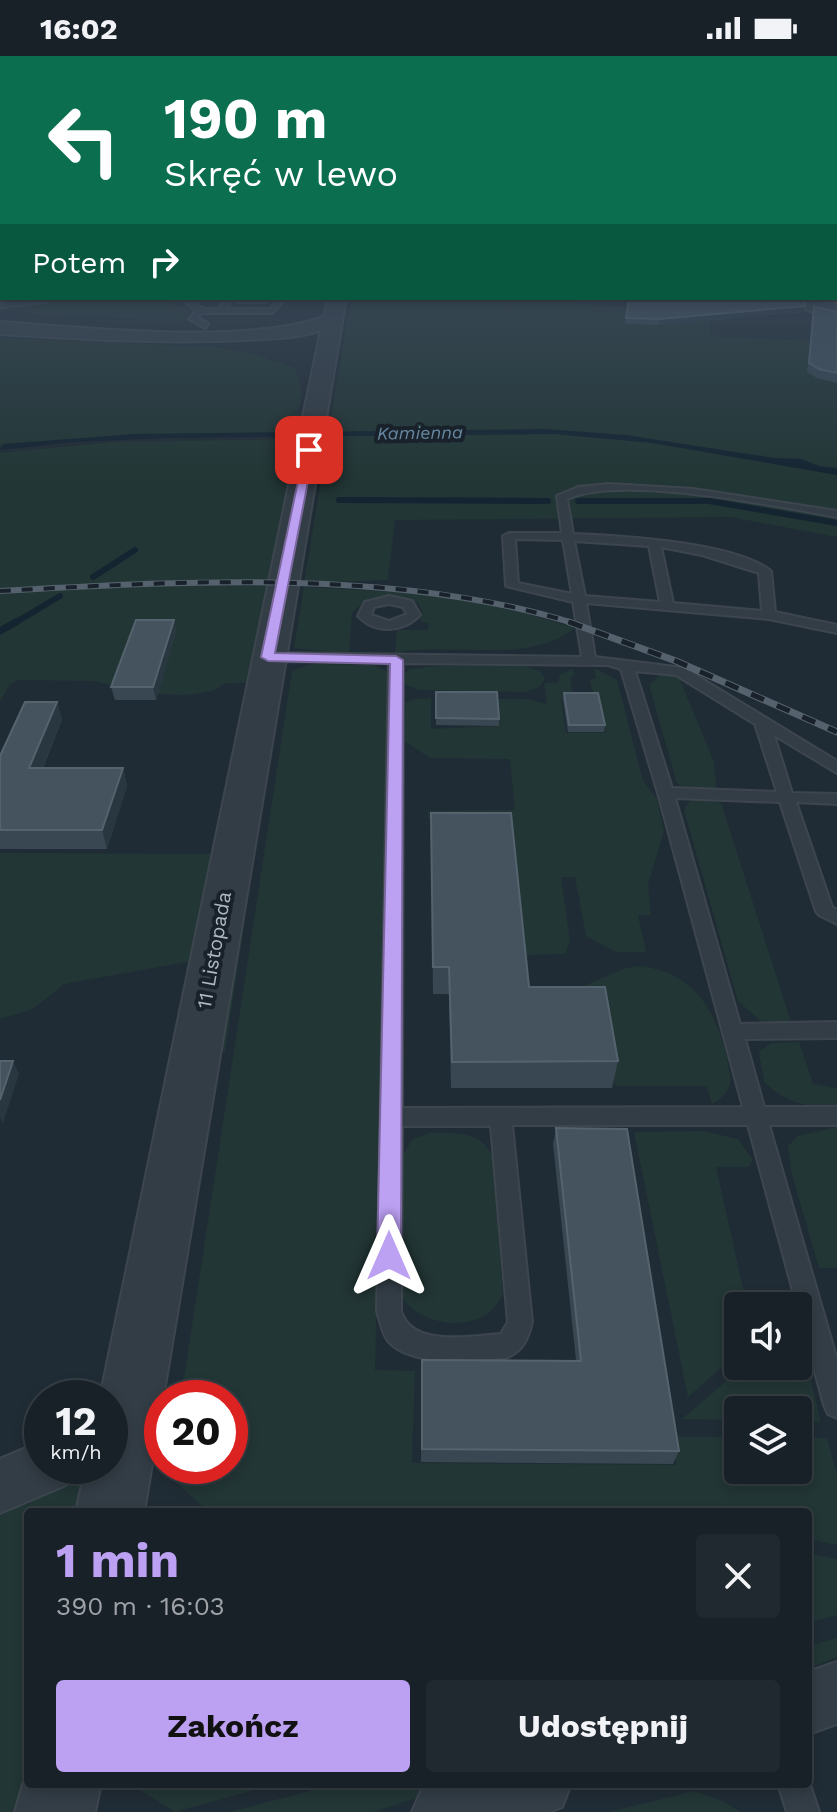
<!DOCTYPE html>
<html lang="pl">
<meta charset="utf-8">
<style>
body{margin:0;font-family:"Work Sans",sans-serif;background:#212930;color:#f1f3f6;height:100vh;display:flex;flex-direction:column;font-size:30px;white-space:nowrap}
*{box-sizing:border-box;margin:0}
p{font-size:26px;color:#9fa3a8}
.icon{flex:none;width:44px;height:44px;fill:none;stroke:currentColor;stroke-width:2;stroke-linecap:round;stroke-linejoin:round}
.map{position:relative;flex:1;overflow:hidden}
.side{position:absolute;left:24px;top:1452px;width:788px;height:280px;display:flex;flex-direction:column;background:#182128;border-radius:8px;box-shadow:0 4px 12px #0003,0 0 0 2px #363e45}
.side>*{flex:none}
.guide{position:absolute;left:0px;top:0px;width:838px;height:244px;box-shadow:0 4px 12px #0003,0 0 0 2px #363e45;background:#0b6e4f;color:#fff;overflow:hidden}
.tools{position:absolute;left:724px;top:1236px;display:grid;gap:16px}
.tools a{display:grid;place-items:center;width:88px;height:88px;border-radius:8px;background:#182128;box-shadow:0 4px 12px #0003,0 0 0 2px #363e45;font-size:40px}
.speed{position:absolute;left:24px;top:1324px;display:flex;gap:16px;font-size:40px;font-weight:700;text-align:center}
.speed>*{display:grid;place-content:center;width:104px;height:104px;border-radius:50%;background:#182128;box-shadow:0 4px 12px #0003,0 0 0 2px #363e45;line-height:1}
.speed small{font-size:20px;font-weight:400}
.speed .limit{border:12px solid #d22;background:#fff;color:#111}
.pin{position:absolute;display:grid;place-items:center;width:68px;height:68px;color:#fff;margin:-34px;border-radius:16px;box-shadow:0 4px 12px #0006}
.me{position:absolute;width:88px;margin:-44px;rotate:0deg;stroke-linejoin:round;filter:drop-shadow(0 0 6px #0008)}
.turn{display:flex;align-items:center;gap:28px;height:168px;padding:0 32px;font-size:36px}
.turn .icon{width:104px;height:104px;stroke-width:2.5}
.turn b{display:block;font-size:56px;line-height:68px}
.then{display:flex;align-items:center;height:76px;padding:0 32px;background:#0003;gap:16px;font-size:30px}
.round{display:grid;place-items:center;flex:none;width:84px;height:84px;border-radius:8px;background:#212930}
.summary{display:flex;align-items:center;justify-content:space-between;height:136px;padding:0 32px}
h1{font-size:48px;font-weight:700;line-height:60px;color:#bca0f2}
.primary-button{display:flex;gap:16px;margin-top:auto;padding:16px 32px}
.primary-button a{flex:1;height:92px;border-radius:8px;background:#bca0f2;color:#111;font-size:32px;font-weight:700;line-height:92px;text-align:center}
.primary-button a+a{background:#212930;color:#f1f3f6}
.status{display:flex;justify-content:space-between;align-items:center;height:56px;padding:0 40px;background:#182128;direction:ltr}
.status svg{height:22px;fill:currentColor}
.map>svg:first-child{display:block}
.green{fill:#223635}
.water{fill:#142431}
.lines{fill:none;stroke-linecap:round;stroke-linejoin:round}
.stream-far1{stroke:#142431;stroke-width:6}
.stream{stroke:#142431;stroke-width:7}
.service-casing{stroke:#3d464f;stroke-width:4}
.minor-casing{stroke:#3d464f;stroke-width:4}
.tertiary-casing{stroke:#3d464f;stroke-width:4}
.service{fill:#333d46;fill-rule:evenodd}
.minor{fill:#333d46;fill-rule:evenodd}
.tertiary{fill:#333d46;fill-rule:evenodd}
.rail-far1-casing{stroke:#55626d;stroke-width:6}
.rail-casing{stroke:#55626d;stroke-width:7}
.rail-far1{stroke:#19222a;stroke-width:4;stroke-dasharray:11;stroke-linecap:butt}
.rail{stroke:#19222a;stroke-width:5;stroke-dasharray:14;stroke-linecap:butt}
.wall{fill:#384752}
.shaded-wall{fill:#293741}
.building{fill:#44535e;stroke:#55636e;stroke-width:2}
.route{fill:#bca0f2;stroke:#7a689d;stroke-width:2}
.labels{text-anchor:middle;stroke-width:8;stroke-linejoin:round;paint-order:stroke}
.far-water-label{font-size:18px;font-style:italic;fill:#6688a1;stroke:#19222a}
.street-label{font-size:20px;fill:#adb8c3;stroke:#19222a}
</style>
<div class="status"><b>16:02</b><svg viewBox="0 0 49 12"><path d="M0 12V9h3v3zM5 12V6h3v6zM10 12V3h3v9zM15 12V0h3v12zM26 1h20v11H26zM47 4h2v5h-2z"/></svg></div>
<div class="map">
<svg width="837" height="1756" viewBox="0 0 837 1756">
<rect width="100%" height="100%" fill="#202c35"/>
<path class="green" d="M57,242H171L173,249L190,252L183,264L56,260L0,254V249Z
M351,242H511L623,251L632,268L666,270L673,263L709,264L710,278L719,281L837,286V481L730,461L395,464L388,524L304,527Z
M0,282L215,291L250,297L295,312L302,337L299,352L293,357L303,358L297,377L154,379L0,390Z
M297,383L251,627H226L213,635L187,639L149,638L94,625L18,624L10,628L0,646V397L112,386Z
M304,531L431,538L505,551L575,572C527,610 451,585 395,597L397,574H428V567L420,565L423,558L418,547C396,537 369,538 352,557L349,598L294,592Z
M312,608L374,609L390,617L391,627L375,1314L415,1315L412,1407L676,1409L672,1381H738V1414H798V1382H827L837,1419V1489L808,1483V1456H209L169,1420L171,1410H230V1342H181L292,615Z
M437,610H524L540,615L545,623L539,631L526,636L419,634L404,628V618L410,613Z
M594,612L617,624L643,725L657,743L664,775L648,828L651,859H638L646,896H616L586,880L575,821H561L570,885L565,898L526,899L497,762H428V755L515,754L510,703L430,702L403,684L404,648L414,643L431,642V673L499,670L498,643H527L547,648L544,627H557L561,618L573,613L574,620L570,621L573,643H561L566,677H606L600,644L594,643L590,623H596Z
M674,617L678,619L714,706L716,734L686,732L677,727L649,629L661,618Z
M282,619L225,996L218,998Z
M696,743L721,747L792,969L763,967L738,945L684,754L690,745Z
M0,797L232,798L214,901L64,928L33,953L0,963Z
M639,910C703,916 722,968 731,1024C729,1036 722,1042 712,1048L707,1030H615L603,956L577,933L626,912Z
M799,986L813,1028L837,1032V1052C809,1052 784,1047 764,1025L759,996L771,987Z
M837,1071V1212H819L791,1115L788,1090L798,1080Z
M703,1075L738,1083L753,1104L748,1111H716L747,1250H738V1297L688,1341L634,1076Z
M429,1077C454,1077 483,1074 493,1102L503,1237C487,1280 421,1273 400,1239V1104L412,1084Z
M798,1300L806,1306L821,1366L798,1365V1354H738V1364L682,1363L744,1310H798Z
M73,1410H88L79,1456H28V1708L18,1756H0V1438Z
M808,1497L837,1503V1559L808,1567Z
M837,1582V1601L808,1613V1590Z
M130,1728H276L175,1756Z
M337,1728H459L374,1756H229Z
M694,1735L725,1746L740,1756H609Z"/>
<path class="water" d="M545,373L626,379L773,402L801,403L819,410L837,412V419L652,387L554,378L164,382L75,386L0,394L3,388L135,378Z"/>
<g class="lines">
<path class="stream-far1" d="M339,444L548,445
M578,445H709L837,467
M93,521L135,494
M13,568L60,540"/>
<path class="stream" d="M0,575L16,566"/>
<g class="service-casing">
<path id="service" d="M180,242H189L203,253H219L224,242H232L227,253H270L279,242H287L272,257H203L197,261L208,268L205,272L189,263L196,255Z
M806,242H814L813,251L837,258V262L806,254Z
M609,428L693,433L837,455V461C776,450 620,418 567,443L573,478C622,480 733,486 771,515L775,556L837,569V577L769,563L586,547L595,601L684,612L837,705V717L774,679L792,737L837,738V748L796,746L832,851L837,854V868L819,859L816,855L780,746L675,742L740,968L837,966V982L745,983L764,1051H837V1069H769L837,1304V1362L828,1358L824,1349L748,1069H512L532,1266C528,1283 523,1295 506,1302C474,1304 412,1312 388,1285C382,1276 380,1265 377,1255L389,606L268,605L261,601L268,597L582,601L573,546L506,530L503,480L509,477H562L557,440L578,431ZM515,483L563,484L572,538L518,527ZM574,485L649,490L660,546L585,540ZM661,491L702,499L759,517L762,555L673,547ZM403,607L608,609L621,613L658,737L743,1051L402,1052ZM635,615L676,619L755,668L777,736L672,732ZM402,1070H491L508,1266L501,1278C471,1280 412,1292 401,1255Z
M389,540L412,545L420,559C403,577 375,578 358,560L365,546ZM389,548L403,551L407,558L389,565L371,559L374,551Z
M808,1723L819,1756H787L778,1728H808Z"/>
</g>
<g class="minor-casing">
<path id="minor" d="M52,242L45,246L0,251V243Z
M42,1385V1410H74L66,1429L0,1457V1403Z
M837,1606V1668L808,1678V1616Z
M433,1728H571L562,1751L549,1756H412L422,1733Z"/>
</g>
<g class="tertiary-casing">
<path id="tertiary" d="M328,242H346L144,1456H76L86,1410H110V1342H100L321,274C296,283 268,283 242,284C161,288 80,283 0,278V266C88,272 243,289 324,261Z
M28,1712V1728H101L95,1756H15Z"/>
</g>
<use href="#service" class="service"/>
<use href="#minor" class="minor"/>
<use href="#tertiary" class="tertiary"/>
<g class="rail-far1-casing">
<path id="rail-far1" d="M0,535C183,525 400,512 576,568"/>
</g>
<g class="rail-casing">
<path id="rail" d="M569,566L676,605L837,676"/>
</g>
<use href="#rail-far1" class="rail-far1"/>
<use href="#rail" class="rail"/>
</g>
<path class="wall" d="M837,239V255L816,249L817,242H836Z
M153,242H179V245H153Z
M193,242H222L219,245H198Z
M233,242H275L267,248H236Z
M629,242L805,250L804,256L659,269L625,268Z
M814,250L837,256V327L817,322L807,316Z
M174,564L176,576L156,644H115L111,631Z
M436,636L499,663V670L436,669Z
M564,637L605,669L604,676H568L563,644Z
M57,646L62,664L43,712H123L127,730L107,793H0V700Z
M431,757L529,931L618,1005L612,1032H451L449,938H433Z
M556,1072L679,1395L673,1408L421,1406L422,1304H576L553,1088Z"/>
<path class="shaded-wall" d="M266,242H275L267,248Z
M805,250L804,256L659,269L660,263Z
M174,564L176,576L156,644L153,631Z
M57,646L62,664L35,730L29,712Z
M123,712L127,730L107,793L102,774Z
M13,1005L19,1018L3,1067L0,1061V1044Z"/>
<path class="building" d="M0,183H2V221L0,220Z
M837,187V213H836V188Z
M836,239L837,246L822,242H836Z
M629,242H805V250L660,263L626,262Z
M814,250L837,256V317L819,313L809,307Z
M136,564H174L153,631H111Z
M436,636H497L499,663L436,662Z
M564,637H598L605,669H569Z
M25,646H57L29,712H123L102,774H0V700Z
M431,757H511L529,931H605L618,1005L452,1006L449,911H433Z
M0,1005H13L0,1044Z
M556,1072L627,1073L679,1395L422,1393V1304L581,1305Z"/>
<linearGradient id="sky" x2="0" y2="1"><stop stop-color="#12181d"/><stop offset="0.43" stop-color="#3c4b5c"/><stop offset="1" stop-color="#3c4b5c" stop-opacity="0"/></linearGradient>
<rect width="837" height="428" fill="url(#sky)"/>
<path class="route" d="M305,392L314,394L275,597L396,600L403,604L401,1200L398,1208L389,1211L381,1208L377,1200L390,608L268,605L261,601Z"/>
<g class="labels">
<g class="far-water-label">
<text transform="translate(420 377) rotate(-1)" y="6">Kamienna</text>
</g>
<g class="street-label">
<text transform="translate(214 894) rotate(-80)" y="7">11 Listopada</text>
</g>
</g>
</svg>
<div class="tools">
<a><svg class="icon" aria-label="sound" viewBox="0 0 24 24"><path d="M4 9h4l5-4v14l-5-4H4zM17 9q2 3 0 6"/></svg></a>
<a><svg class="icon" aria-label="layers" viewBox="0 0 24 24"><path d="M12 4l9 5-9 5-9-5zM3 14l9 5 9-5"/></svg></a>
</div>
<div class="speed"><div>12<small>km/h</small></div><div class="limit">20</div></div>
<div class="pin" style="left:309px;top:394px;background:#d93025"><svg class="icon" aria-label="arrive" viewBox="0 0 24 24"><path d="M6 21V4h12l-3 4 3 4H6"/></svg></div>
<svg class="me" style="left:389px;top:1200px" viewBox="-20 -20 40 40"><path d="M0-17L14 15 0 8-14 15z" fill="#bca0f2" stroke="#fff" stroke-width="4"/></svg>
<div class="guide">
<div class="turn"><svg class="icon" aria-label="left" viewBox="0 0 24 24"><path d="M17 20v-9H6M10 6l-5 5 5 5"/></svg><div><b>190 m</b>Skręć w lewo</div></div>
<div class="then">Potem<svg class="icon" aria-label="right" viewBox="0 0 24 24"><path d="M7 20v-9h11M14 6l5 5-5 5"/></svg></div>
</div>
<section class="side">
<div class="summary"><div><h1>1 min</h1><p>390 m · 16:03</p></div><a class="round"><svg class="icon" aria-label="close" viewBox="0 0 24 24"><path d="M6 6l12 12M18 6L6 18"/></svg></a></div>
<div class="primary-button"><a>Zakończ</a><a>Udostępnij</a></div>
</section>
</div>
